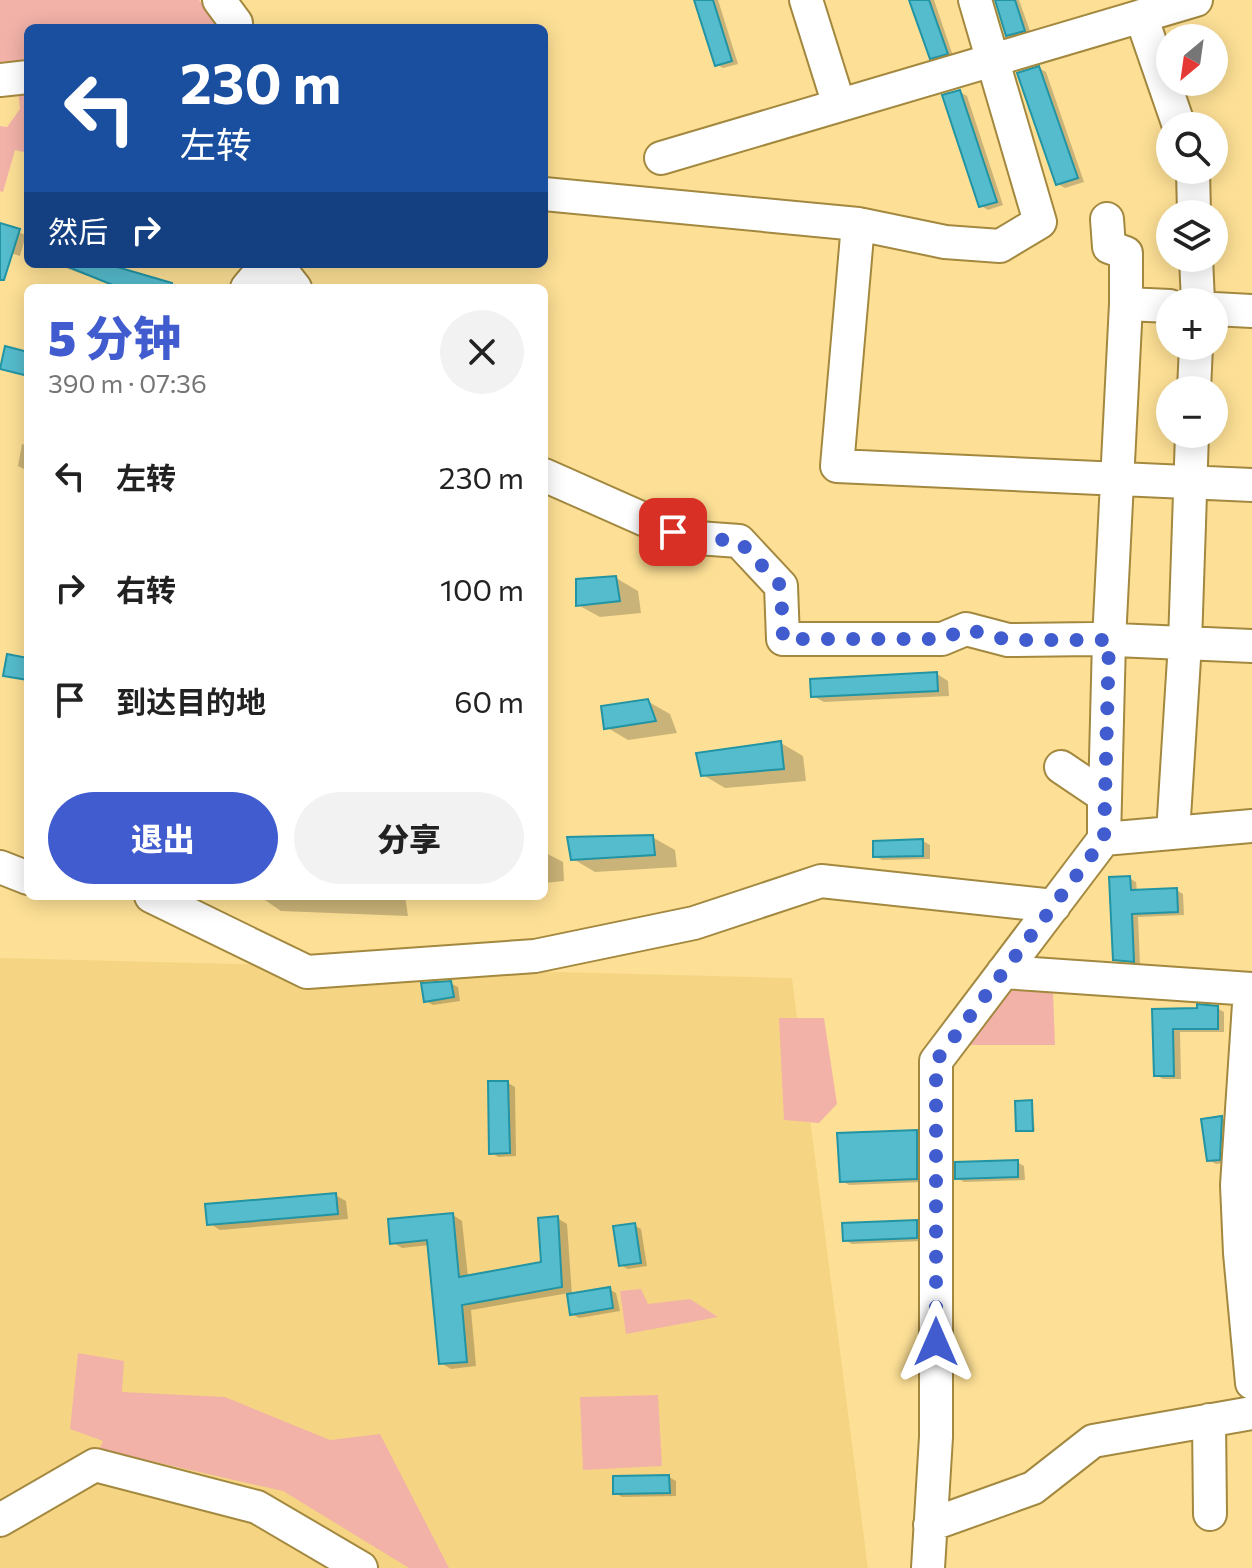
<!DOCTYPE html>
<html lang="zh">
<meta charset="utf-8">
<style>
body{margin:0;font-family:Commissioner,"Noto Sans SC",sans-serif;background:#f2f2f2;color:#222;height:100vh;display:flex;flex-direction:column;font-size:30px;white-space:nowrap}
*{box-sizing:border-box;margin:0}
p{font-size:26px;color:#767676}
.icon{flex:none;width:44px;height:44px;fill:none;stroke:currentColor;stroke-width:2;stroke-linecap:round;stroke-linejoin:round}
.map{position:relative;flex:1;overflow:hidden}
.panel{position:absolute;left:24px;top:284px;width:524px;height:616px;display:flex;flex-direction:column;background:#fff;border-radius:12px;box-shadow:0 4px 20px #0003}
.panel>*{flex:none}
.banner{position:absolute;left:24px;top:24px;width:524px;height:244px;border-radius:12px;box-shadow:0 4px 20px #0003;background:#1a4fa0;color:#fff;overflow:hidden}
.needle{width:52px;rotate:209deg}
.fabs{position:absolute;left:1156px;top:24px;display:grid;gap:16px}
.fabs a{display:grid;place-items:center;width:72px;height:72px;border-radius:50%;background:#fff;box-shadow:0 4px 20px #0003;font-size:40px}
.pin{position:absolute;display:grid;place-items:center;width:68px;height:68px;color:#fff;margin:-34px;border-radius:16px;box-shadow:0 4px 12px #0006}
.me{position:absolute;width:88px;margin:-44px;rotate:0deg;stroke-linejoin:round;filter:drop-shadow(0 0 6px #0008)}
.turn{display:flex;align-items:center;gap:28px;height:168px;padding:0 24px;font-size:36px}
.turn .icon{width:104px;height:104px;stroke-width:2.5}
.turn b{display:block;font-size:56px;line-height:68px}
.then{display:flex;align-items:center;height:76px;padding:0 24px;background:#0003;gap:16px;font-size:30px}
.round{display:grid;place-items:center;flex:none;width:84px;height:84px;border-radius:42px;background:#f2f2f2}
.head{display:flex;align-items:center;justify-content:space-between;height:136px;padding:0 24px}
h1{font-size:48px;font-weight:800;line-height:60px;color:#405cce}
.cta{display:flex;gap:16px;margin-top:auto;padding:16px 24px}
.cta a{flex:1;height:92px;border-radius:48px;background:#405cce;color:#fff;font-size:32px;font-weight:800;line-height:92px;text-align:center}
.cta a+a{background:#f2f2f2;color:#222}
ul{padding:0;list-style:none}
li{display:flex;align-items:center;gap:24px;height:112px;padding:0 24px}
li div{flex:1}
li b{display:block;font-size:30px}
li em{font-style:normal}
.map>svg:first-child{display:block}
.built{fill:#f5d583}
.green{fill:#f2b2a8}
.shadow{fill:#0003}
.building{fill:#55bccd;stroke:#2294a4;stroke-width:2}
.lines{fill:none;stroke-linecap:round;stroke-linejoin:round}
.minor-casing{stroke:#a3883f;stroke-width:36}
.minor{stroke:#fff;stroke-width:32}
.route{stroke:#405cce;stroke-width:14;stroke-dasharray:0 25.2}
</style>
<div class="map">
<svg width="1252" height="1568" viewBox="0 0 1252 1568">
<rect width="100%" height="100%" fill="#fde096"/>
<path class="built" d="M0,958L792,978L868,1568H0Z"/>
<path class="green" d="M0,0H199L219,26L28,28V60L0,63Z
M28,86V153L15,150L3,192L0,191V126L7,127L20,109L18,88Z
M1001,990L1053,992L1055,1045H959Z
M779,1018H824L837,1104L819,1123L784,1120Z
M641,1289L648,1304L690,1299L718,1317L626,1334L620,1291Z
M78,1353L124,1361L122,1392L225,1397L330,1440L380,1434L449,1568H409L283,1491L155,1462L98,1453L103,1441L70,1429Z
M658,1395L662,1466L583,1470L580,1397Z"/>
<path class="shadow" d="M696,0H718L738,64L723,68L716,64Z
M911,0H934L953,56L938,62L931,57Z
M996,0H1019L1031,34L1015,39L1008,35Z
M1039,68L1046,72L1084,182L1065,188L1058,184Z
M960,92L967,96L1003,205L988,210L981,206Z
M0,225L26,235L20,256L0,250Z
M55,264H100L181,288H121Z
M22,444L28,446V471L18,466Z
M616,578L638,591L641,613L600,617L578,605Z
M937,674L948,681L949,696L824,702L813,696Z
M647,701L670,714L677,733L628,740L606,727Z
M781,743L803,756L806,781L725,788L703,775Z
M652,837L675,850L677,867L595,872L573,859Z
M923,841L930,845V859L882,860L875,856Z
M544,852L563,862L564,881L544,883Z
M1129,878L1136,882L1137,892L1176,890L1183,894L1184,915L1138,917L1140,965L1114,959Z
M259,896H405L408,916L281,911Z
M450,983L458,987L460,1001L433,1005L426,1001Z
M1217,1008L1224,1012V1032H1180L1181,1079H1163L1156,1075L1154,1010Z
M508,1083L515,1087L516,1156L498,1157L491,1152Z
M1032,1102L1035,1131H1021L1018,1130Z
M1222,1118L1229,1122L1226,1163L1216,1164L1209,1160L1203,1120Z
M916,1132L923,1136V1182L849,1185L842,1181Z
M1017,1162L1024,1166L1025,1180L964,1182L957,1178Z
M335,1195L346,1201L348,1219L220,1230L209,1223Z
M453,1215L462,1221L468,1277L543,1263L557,1218L567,1224L572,1295L609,1289L616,1293L620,1311L579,1318L572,1314L569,1293L471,1310L476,1366L451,1369L441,1363L430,1245L402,1248L392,1242Z
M916,1222L923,1226V1241L852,1244L845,1240Z
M634,1225L641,1229L647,1266L628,1269L620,1265Z
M669,1477L676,1481V1496L622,1497L615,1493Z"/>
<path class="building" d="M694,0H713L732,61L715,66Z
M909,0H929L948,54L930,59Z
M995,0H1015L1025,31L1006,36Z
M1039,66L1078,178L1056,185L1017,73Z
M960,90L997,202L979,207L942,95Z
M0,223L20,229L4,280H0Z
M61,264H107L172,283V288H120Z
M5,346L28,352V376L0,369Z
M616,576L620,601L576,606V579Z
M7,654L28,658V680L3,676Z
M937,672L938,691L811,697L810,679Z
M648,699L656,721L604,729L601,706Z
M781,741L784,769L701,776L696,753Z
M653,835L655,855L571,860L567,837Z
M923,839V856L873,857V841Z
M1130,876L1131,890L1177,888L1178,912L1132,914L1134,962L1113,960L1109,877Z
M451,981L454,997L424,1002L421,983Z
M1197,1004L1218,1006V1029H1173L1174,1076H1154L1152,1009L1197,1008Z
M488,1081H508L510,1153L489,1154Z
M1032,1100L1033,1131H1016L1015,1101Z
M1222,1116L1220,1160L1207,1161L1201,1119Z
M917,1130V1179L840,1182L837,1133Z
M1018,1160V1177L955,1179V1162Z
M336,1193L338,1214L207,1225L205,1204Z
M453,1213L459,1277L541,1262L538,1218L558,1216L562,1287L462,1305L467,1362L439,1364L427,1240L390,1244L388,1219Z
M917,1220V1238L843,1241L842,1223Z
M635,1223L641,1263L619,1266L613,1226Z
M610,1287L613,1308L570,1315L567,1294Z
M669,1475L670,1493L613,1494V1476Z"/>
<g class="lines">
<g class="minor-casing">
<path id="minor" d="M219,0L236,23L235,28
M806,0L839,105
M1141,16L1179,126
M0,80L28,77
M661,158L1196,0
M1193,170L1194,214
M544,194L858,224L945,242L1000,246L1040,222L975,0
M858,224L837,466L1252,485
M1196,258L1198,302
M276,264L295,288
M247,288L267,264
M1126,304L1170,306
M1214,309L1252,311
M1194,390L1196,346
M544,475L684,537L739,541L781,586L783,639H942L966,629L1008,640L1093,639L1252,646
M1061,767L1104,796V839L1252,826
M1173,833L1185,643L1192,434
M0,867L28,878
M151,896L307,972L535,956L694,923L821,881L1054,906
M1003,972L1252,989
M1252,1252L1240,1253L1252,1383
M1240,1253L1237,1185L1250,989
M1209,1420L1210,1514
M0,1520L95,1465L257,1507L361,1568
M930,1525L1033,1488L1093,1441L1252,1413
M928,1568L936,1437V1061L1104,839L1109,640L1126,304V253L1109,247L1107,219"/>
</g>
<use href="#minor" class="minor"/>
</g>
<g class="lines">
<path class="route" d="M673,532L684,537L739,541L781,586L783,639H942L966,629L1008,640H1109L1104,839L936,1061V1342"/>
</g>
</svg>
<div class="fabs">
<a><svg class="needle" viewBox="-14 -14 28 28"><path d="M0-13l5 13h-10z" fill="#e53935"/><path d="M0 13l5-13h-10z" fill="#767676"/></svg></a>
<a><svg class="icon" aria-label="search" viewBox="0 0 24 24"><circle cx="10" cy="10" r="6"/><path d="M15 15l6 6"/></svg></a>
<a><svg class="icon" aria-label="layers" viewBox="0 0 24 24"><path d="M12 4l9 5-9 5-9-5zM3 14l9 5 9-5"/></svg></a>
<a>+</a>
<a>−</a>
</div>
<div class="pin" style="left:673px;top:532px;background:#d93025"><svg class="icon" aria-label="arrive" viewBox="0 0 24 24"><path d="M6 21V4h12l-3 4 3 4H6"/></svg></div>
<svg class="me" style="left:936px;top:1342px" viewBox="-20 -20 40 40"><path d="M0-17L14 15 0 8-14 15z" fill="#405cce" stroke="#fff" stroke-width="4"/></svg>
<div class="banner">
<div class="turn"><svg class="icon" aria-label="left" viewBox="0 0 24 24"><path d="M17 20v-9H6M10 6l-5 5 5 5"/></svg><div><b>230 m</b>左转</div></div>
<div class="then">然后<svg class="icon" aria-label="right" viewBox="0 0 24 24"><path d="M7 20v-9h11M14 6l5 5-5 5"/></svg></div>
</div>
<section class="panel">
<div class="head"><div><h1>5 分钟</h1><p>390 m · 07:36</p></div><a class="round"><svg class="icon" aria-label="close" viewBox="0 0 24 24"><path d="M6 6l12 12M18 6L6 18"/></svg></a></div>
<ul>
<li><svg class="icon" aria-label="left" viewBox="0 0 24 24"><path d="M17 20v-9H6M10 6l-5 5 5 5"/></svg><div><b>左转</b></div><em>230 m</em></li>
<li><svg class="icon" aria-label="right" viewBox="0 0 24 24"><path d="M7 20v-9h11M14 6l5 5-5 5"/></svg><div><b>右转</b></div><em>100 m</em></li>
<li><svg class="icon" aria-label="arrive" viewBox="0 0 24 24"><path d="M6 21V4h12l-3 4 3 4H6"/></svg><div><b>到达目的地</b></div><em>60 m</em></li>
</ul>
<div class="cta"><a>退出</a><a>分享</a></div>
</section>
</div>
